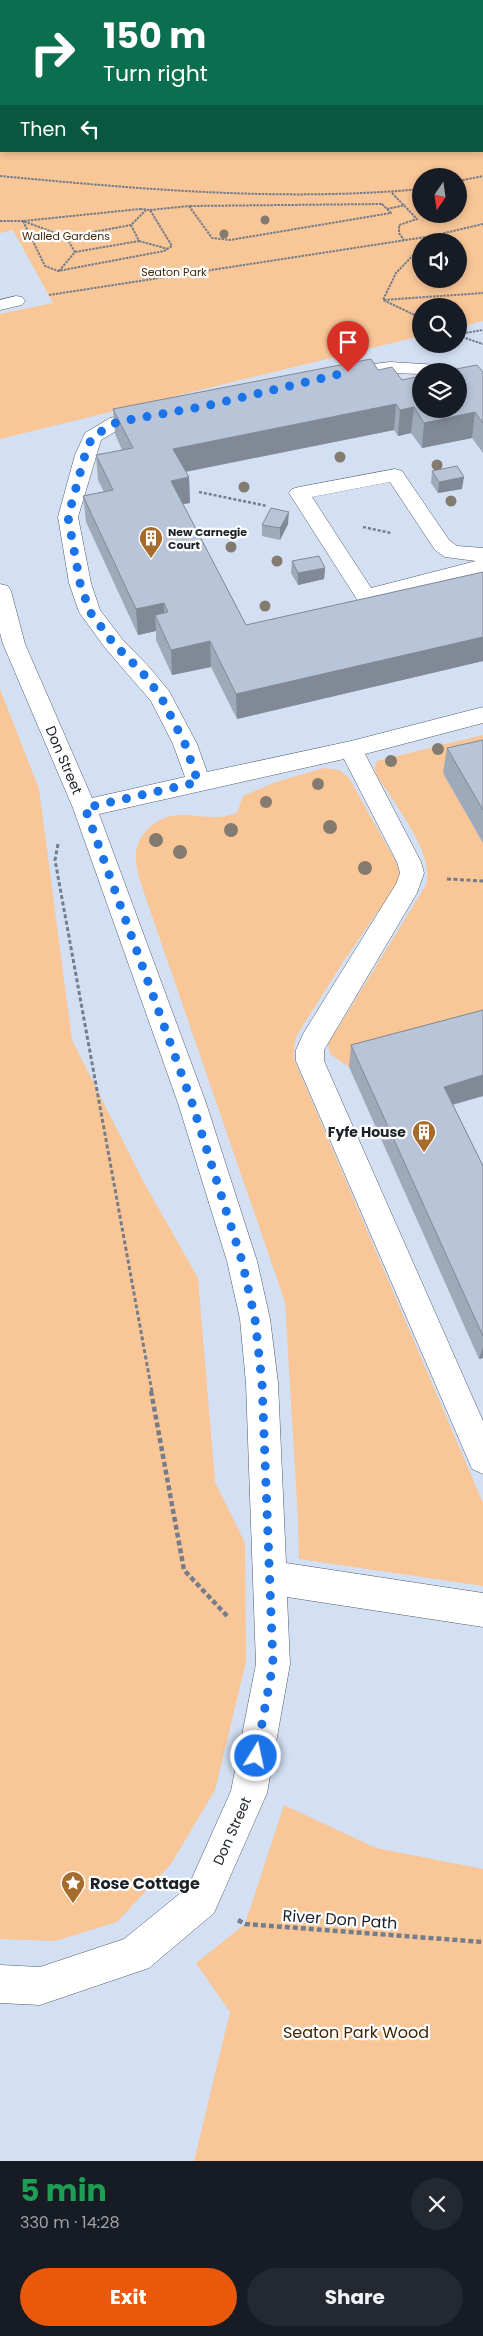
<!DOCTYPE html>
<meta charset="utf-8">
<style>
body{margin:0;font-family:Poppins,sans-serif;background:#242831;color:#f1f3f6;height:100vh;display:flex;flex-direction:column;font-size:19px;white-space:nowrap}
*{box-sizing:border-box;margin:0}
p{font-size:16px;color:#9ea1a6}
.icon{flex:none;width:28px;height:28px;fill:none;stroke:currentColor;stroke-width:2;stroke-linecap:round;stroke-linejoin:round}
.map{position:relative;height:2161px;overflow:hidden}
.panel{display:flex;flex-direction:column;background:#171b24;flex:1}
.panel>*{flex:none}
.banner{position:absolute;left:0px;top:0px;width:484px;height:152px;box-shadow:0 2px 8px #0003;background:#0b6e4f;color:#fff;overflow:hidden}
.needle{width:32px;rotate:193deg}
.fabs{position:absolute;left:412px;top:168px;display:grid;gap:10px}
.fabs a{display:grid;place-items:center;width:55px;height:55px;border-radius:50%;background:#171b24;box-shadow:0 2px 8px #0003;font-size:25px}
.pin{position:absolute;display:grid;place-items:center;width:42px;height:42px;color:#fff;margin:-51px -21px;border-radius:50% 50% 50% 0;rotate:-45deg;box-shadow:0 0 5px #0007}
.pin .icon{rotate:45deg}
.me{position:absolute;width:55px;margin:-28px;rotate:10deg;stroke-linejoin:round;filter:drop-shadow(0 0 4px #0008)}
.turn{display:flex;align-items:center;gap:18px;height:105px;padding:0 20px;font-size:22px}
.turn .icon{width:65px;height:65px;stroke-width:2.5}
.turn b{display:block;font-size:35px;line-height:42px}
.then{display:flex;align-items:center;height:48px;padding:0 20px;background:#0003;gap:10px;font-size:19px}
.round{display:grid;place-items:center;flex:none;width:52px;height:52px;border-radius:26px;background:#242831}
.summary{display:flex;align-items:center;justify-content:space-between;height:85px;padding:0 20px}
h1{font-size:30px;font-weight:700;line-height:38px;color:#1e9e55}
.cta{display:flex;gap:10px;margin-top:auto;padding:10px 20px}
.cta a{flex:1;height:58px;border-radius:30px;background:#ea580c;color:#fff;font-size:20px;font-weight:700;line-height:58px;text-align:center}
.cta a+a{background:#242831;color:#f1f3f6}
.map>svg:first-child{display:block}
.green{fill:#f8c697;fill-rule:evenodd}
.lines{fill:none;stroke-linecap:round;stroke-linejoin:round}
.minor-casing{stroke:#505b6b;stroke-width:1}
.path-far3{stroke:#757d8a;stroke-width:2;stroke-dasharray:2.5 1;stroke-linecap:butt}
.path-far2{stroke:#757d8a;stroke-width:2.5;stroke-dasharray:3 2;stroke-linecap:butt}
.path-far1{stroke:#757d8a;stroke-width:3;stroke-dasharray:4 2.5;stroke-linecap:butt}
.path{stroke:#757d8a;stroke-width:4.5;stroke-dasharray:5 3;stroke-linecap:butt}
.minor{fill:#fff;fill-rule:evenodd}
.tree{fill:#837a70}
.wall{fill:#9ea9b9}
.shaded-wall{fill:#818996}
.building{fill:#b8c4d7;stroke:#818996}
.route{stroke:#1a73e8;stroke-width:9;stroke-dasharray:0 16.2}
.labels{text-anchor:middle;stroke-width:4.5;stroke-linejoin:round;paint-order:stroke}
.far-park-label{font-size:11px;fill:#422605;stroke:#fff}
.far-poi-label{font-size:11px;font-weight:bold;fill:#1c2027;stroke:#fff;text-anchor:start}
.street-label{font-size:14px;fill:#1c2027;stroke:#fff}
.poi-label{font-size:14px;font-weight:bold;fill:#1c2027;stroke:#fff;text-anchor:end}
.near-poi-label{font-size:16px;font-weight:bold;fill:#1c2027;stroke:#fff;text-anchor:start}
.near-street-label{font-size:16px;fill:#1c2027;stroke:#fff}
.near-park-label{font-size:16px;fill:#422605;stroke:#fff}
</style>
<div class="map">
<svg width="483" height="2161" viewBox="0 0 483 2161">
<rect width="100%" height="100%" fill="#d3e0f3"/>
<path class="green" d="M0,0H483V321L459,327V306H421V336L0,439V314L53,303L13,230L0,233ZM1,1H482V151H1ZM421,176H459V214H421ZM421,241H459V279H421Z
M0,689L39,789L72,1040L143,1181L198,1278L215,1482L245,1543L246,1662L215,1790L171,1864L117,1922L55,1941L0,1939Z
M483,735V763L443,773L483,843V1031L349,1067L330,1054L328,1044L426,885C434,857 403,816 388,792C384,785 375,776 375,768C375,766 377,763 377,761Z
M324,768L339,770L349,778L396,862L400,875L397,884L343,962L297,1035L294,1046V1059L483,1503V1586L299,1559L298,1520L285,1302L151,913C146,897 138,879 136,862C133,836 156,815 181,815C202,815 216,821 237,813L243,796L276,782Z
M284,1805L376,1848L483,1869V2161H194L230,2012L196,1963L245,1924Z"/>
<g class="lines">
<g class="minor-casing">
<path id="minor" d="M16,296L22,297L25,301L22,305L0,310V300Z
M390,362L439,365L446,367L448,371H421V374L390,373L341,380L334,378L332,374L334,370L341,368Z
M150,410L157,412L160,416L157,420L123,427L101,440L78,517L91,583L100,610L122,639L150,668L169,691L197,744L207,772L351,741L483,707V723L365,754L421,862L424,873L417,893L324,1050V1061L483,1421V1474L472,1469L296,1061V1050L303,1034L396,884L400,873L397,862L344,759L99,814L206,1103L257,1261L270,1319L278,1383L286,1563L483,1593V1627L287,1597L290,1664L267,1793L214,1913L149,1968L40,2005L0,2003V1965L40,1967L124,1939L188,1887L231,1791L256,1664L246,1383L240,1319L227,1261L178,1103L73,808L3,644L0,633V584L8,586L11,591L25,644L92,798L185,777L173,744L151,701L106,649L79,612L69,583L58,517L75,455L85,433L110,418Z
M395,469L402,471L449,540L457,546L483,548V573L366,603L358,601L289,493L292,489L299,487ZM390,482L435,550L445,557L476,561L371,588L312,497Z"/>
</g>
<path class="path-far3" d="M0,176C139,189 282,202 421,189
M459,181L483,176
M392,193L417,219L399,225V233L404,240
M382,204L391,213L230,240L212,238L189,206Z
M140,209L150,210L172,246L164,251L58,271L45,266L23,221Z
M387,209L405,205
M150,210L189,206
M0,221H23L66,237L131,225L146,210
M139,241L168,249
M421,247L396,273L383,300L421,318
M75,252L139,241L131,225
M59,271L75,252L66,237
M49,295L432,236L483,224
M384,300L483,293
M459,334L483,330
M459,336L483,344"/>
<path class="path-far2" d="M199,492L267,506
M363,527L391,533"/>
<path class="path-far1" d="M58,844L55,860L152,1392
M447,879L483,881"/>
<path class="path" d="M151,1391L184,1570L228,1617
M238,1920L245,1924L483,1942"/>
<use href="#minor" class="minor"/>
</g>
<g class="tree">
<circle cx="265" cy="220" r="4.5"/>
<circle cx="224" cy="234" r="4.5"/>
<circle cx="340" cy="457" r="5.5"/>
<circle cx="437" cy="465" r="5.5"/>
<circle cx="244" cy="487" r="5.5"/>
<circle cx="451" cy="501" r="5.5"/>
<circle cx="231" cy="547" r="5.5"/>
<circle cx="277" cy="561" r="5.5"/>
<circle cx="265" cy="606" r="5.5"/>
<circle cx="438" cy="749" r="6"/>
<circle cx="391" cy="761" r="6"/>
<circle cx="318" cy="784" r="6"/>
<circle cx="266" cy="802" r="6"/>
<circle cx="330" cy="827" r="7"/>
<circle cx="231" cy="830" r="7"/>
<circle cx="156" cy="840" r="7"/>
<circle cx="180" cy="852" r="7"/>
<circle cx="365" cy="868" r="7"/>
</g>
<path class="wall" d="M378,370L402,380L483,372V453L472,438L422,448L411,433L398,436L394,430L186,472L189,477L190,503L183,504L246,625L483,572V661L237,719L211,667L172,675L156,640V631L138,635L86,522L83,496L104,492L98,480L96,455L122,450L115,434L113,409Z
M432,471L462,489L438,493L431,483Z
M288,524L280,540L262,536V525Z
M292,561L325,568L324,579L298,585L291,573Z
M483,740V843L443,773L447,748Z
M483,1010V1096L453,1105L483,1166V1358L479,1359L349,1067L351,1045Z"/>
<path class="shaded-wall" d="M396,404L394,430L174,474L173,449Z
M414,407L411,433L398,436L400,410Z
M475,412L472,438L422,448L424,423Z
M189,477L190,503L172,506L171,481Z
M464,477L462,489L438,493L439,482Z
M289,512L288,524L280,540V528Z
M325,568L324,579L298,585V573Z
M164,603L165,628L155,615L156,631L138,635L136,609Z
M483,637V661L237,719L236,694Z
M210,641L211,667L172,675L171,650Z
M483,1075V1096L439,1108L444,1087Z
M483,1347V1358L479,1359Z"/>
<path class="building" d="M371,359L378,370L392,367L402,380L421,376V409H459V371H446L477,365L483,372V423L475,412L424,423L414,407L400,410L396,404L173,449L189,477L171,481L246,625L483,572V637L236,694L210,641L171,650L155,615L168,612L164,603L136,609L83,496L113,490L96,455L133,448L113,409Z
M457,466L464,477L439,482L432,471Z
M271,508L289,512L280,528L262,525Z
M319,556L325,568L298,573L292,561Z
M483,740V810L447,748Z
M483,1010V1075L444,1087L483,1166V1336L351,1045Z"/>
<g class="lines">
<path class="route" d="M256,1756L273,1664L262,1383L255,1319L242,1261L192,1103L85,808L198,782L185,744L161,697L142,672L114,644L90,612L80,583L68,517L85,455L92,437L117,422L206,406L348,372"/>
</g>
<defs>
<g id="building-pin" transform="scale(1.25)"><path d="M0 17L-7.5 6A9.5 9.5 0 1 1 7.5 6Z" fill="#a66c2c" stroke="#fff"/><path d="M-4-6H4V6H1V3H-1V6H-4ZM-2.5-4.3h1.7v1.8h-1.7ZM.8-4.3h1.7v1.8H.8ZM-2.5-1h1.7V.8h-1.7ZM.8-1h1.7V.8H.8Z" fill="#fff"/></g>
<g id="sight-pin" transform="scale(1.25)"><path d="M0 17L-7.5 6A9.5 9.5 0 1 1 7.5 6Z" fill="#a66c2c" stroke="#fff"/><path d="M0-6L1.8-2.2L6-1.7L2.9 1.2L3.7 5.4L0 3.3L-3.7 5.4L-2.9 1.2L-6-1.7L-1.8-2.2Z" fill="#fff"/></g>
</defs>
<g fill-rule="evenodd">
<use href="#building-pin" x="151" y="538"/>
<use href="#building-pin" x="424" y="1132"/>
<use href="#sight-pin" x="73" y="1883"/>
</g>
<g class="labels">
<g class="far-park-label">
<text x="66" y="240">Walled Gardens</text>
<text x="174" y="276">Seaton Park</text>
</g>
<g class="far-poi-label">
<text x="168" y="536">New Carnegie<tspan x="168" dy="13">Court</tspan></text>
</g>
<g class="street-label">
<text transform="translate(64 760) rotate(67)" y="5">Don Street</text>
<text transform="translate(232 1831) rotate(-66)" y="5">Don Street</text>
</g>
<g class="poi-label">
<text x="406" y="1137">Fyfe House</text>
</g>
<g class="near-poi-label">
<text x="90" y="1889">Rose Cottage</text>
</g>
<g class="near-street-label">
<text transform="translate(340 1919) rotate(4)" y="6">River Don Path</text>
</g>
<g class="near-park-label">
<text x="356" y="2038">Seaton Park Wood</text>
</g>
</g>
</svg>
<div class="fabs">
<a><svg class="needle" viewBox="-14 -14 28 28"><path d="M0-13l5 13h-10z" fill="#e53935"/><path d="M0 13l5-13h-10z" fill="#9ea1a6"/></svg></a>
<a><svg class="icon" aria-label="sound" viewBox="0 0 24 24"><path d="M4 9h4l5-4v14l-5-4H4zM17 9q2 3 0 6"/></svg></a>
<a><svg class="icon" aria-label="search" viewBox="0 0 24 24"><circle cx="10" cy="10" r="6"/><path d="M15 15l6 6"/></svg></a>
<a><svg class="icon" aria-label="layers" viewBox="0 0 24 24"><path d="M12 4l9 5-9 5-9-5zM3 14l9 5 9-5"/></svg></a>
</div>
<div class="pin" style="left:348px;top:372px;background:#d93025"><svg class="icon" aria-label="arrive" viewBox="0 0 24 24"><path d="M6 21V4h12l-3 4 3 4H6"/></svg></div>
<svg class="me" style="left:256px;top:1756px" viewBox="-20 -20 40 40"><circle r="17" fill="#1a73e8" stroke="#fff" stroke-width="3"/><path d="M0-11L8 9 0 5-8 9z" fill="#fff"/></svg>
<div class="banner">
<div class="turn"><svg class="icon" aria-label="right" viewBox="0 0 24 24"><path d="M7 20v-9h11M14 6l5 5-5 5"/></svg><div><b>150 m</b>Turn right</div></div>
<div class="then">Then<svg class="icon" aria-label="left" viewBox="0 0 24 24"><path d="M17 20v-9H6M10 6l-5 5 5 5"/></svg></div>
</div>
</div>
<section class="panel">
<div class="summary"><div><h1>5 min</h1><p>330 m · 14:28</p></div><a class="round"><svg class="icon" aria-label="close" viewBox="0 0 24 24"><path d="M6 6l12 12M18 6L6 18"/></svg></a></div>
<div class="cta"><a>Exit</a><a>Share</a></div>
</section>
